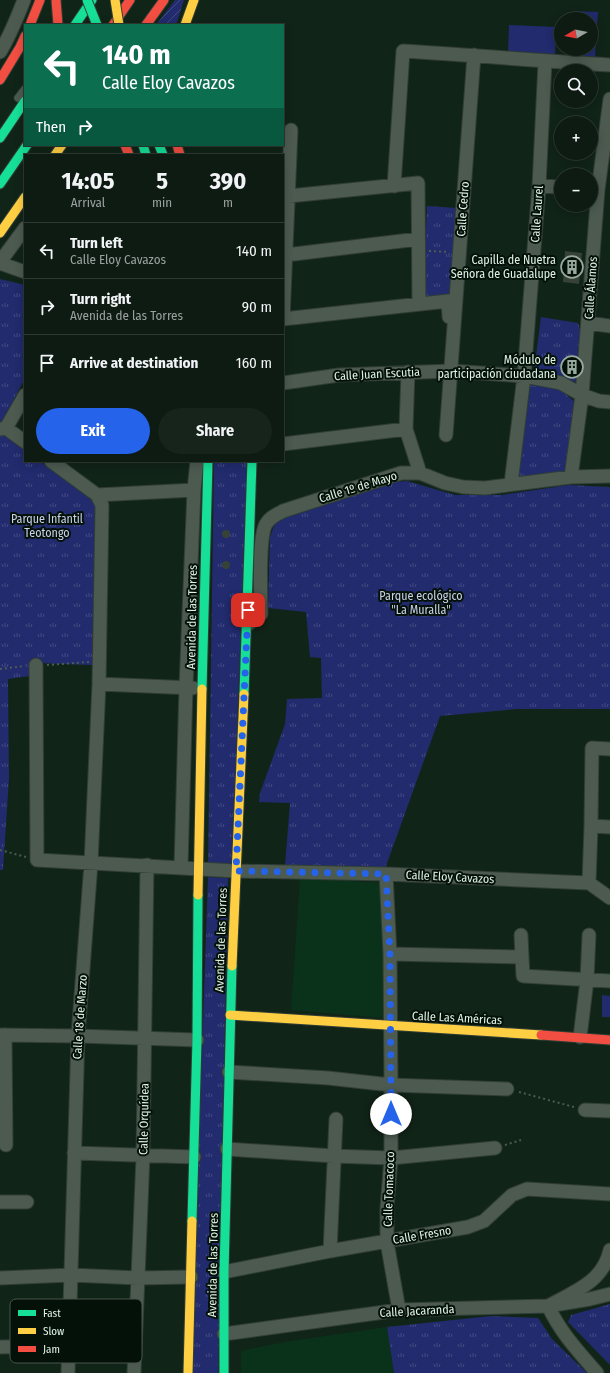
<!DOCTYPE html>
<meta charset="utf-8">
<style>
body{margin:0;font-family:"Fira Sans Condensed",sans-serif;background:#16241b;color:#f1f3f6;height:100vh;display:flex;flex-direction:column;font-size:15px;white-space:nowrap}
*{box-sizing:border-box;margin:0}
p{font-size:13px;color:#9aa19f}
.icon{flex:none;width:22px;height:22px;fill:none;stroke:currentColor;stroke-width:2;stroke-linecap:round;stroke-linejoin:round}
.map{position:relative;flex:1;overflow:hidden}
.panel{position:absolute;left:24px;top:154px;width:260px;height:308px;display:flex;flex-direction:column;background:#0d1b12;border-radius:0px;box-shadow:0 2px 10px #0003,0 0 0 1px #2d3932}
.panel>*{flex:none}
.hud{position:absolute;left:24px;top:24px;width:260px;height:122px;border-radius:0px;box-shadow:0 2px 10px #0003,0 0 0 1px #2d3932;background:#0b6e4f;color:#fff;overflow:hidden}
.needle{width:26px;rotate:260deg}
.fabs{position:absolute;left:554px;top:12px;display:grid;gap:8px}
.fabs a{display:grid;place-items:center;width:44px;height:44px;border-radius:50%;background:#0d1b12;box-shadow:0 2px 10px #0003,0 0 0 1px #2d3932;font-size:20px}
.pin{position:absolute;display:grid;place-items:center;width:34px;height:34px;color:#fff;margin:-17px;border-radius:8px;box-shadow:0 2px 6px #0006}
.me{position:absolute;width:44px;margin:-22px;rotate:0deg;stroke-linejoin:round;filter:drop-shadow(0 0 3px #0008)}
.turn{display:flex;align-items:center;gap:14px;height:84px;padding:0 12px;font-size:18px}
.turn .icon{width:52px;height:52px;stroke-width:2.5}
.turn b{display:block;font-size:28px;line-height:34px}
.then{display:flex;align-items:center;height:38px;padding:0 12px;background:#0003;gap:8px;font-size:15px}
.eta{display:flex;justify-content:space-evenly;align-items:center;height:68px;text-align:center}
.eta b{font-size:24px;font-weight:700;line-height:28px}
.primary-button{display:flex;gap:8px;margin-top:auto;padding:8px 12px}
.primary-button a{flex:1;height:46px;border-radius:24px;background:#2563eb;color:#fff;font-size:16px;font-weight:700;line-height:46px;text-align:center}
.primary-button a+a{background:#16241b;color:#f1f3f6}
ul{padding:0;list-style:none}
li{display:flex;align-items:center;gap:12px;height:56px;padding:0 12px;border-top:1px solid #2d3932}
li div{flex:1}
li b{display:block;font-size:15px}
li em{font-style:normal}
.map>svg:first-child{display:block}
.built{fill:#0a321a}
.grass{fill:#212b6d}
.park{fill:url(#park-tufts)}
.garden{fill:url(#garden-furrows)}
.building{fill:#364236}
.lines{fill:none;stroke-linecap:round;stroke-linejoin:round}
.lane-casing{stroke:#313e35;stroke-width:9}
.street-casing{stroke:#313e35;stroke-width:15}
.fast-casing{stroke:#313e35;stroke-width:11}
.slow-casing{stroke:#313e35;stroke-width:11}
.jam-casing{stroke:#313e35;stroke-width:11}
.path{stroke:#4d5b52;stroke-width:2;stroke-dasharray:2 3;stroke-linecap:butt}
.lane{stroke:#4c5a50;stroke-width:7}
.street{stroke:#4c5a50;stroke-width:13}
.fast{stroke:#16e098;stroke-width:9}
.slow{stroke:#ffcf43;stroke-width:9}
.jam{stroke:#f24e42;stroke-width:9}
.fast-bridge-casing{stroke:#313e35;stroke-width:11;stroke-linecap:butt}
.slow-bridge-casing{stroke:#313e35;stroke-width:11;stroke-linecap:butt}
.jam-bridge-casing{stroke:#313e35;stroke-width:11;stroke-linecap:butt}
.fast-bridge{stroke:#16e098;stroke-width:9}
.slow-bridge{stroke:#ffcf43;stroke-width:9}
.jam-bridge{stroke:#f24e42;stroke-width:9}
.route{stroke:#2563eb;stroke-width:7;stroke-dasharray:0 12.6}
.labels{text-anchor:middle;stroke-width:4;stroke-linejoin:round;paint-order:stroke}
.street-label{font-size:12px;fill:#dff2e4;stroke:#041108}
.poi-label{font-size:12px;fill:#dff2e4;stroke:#041108;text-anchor:end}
.park-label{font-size:12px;fill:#c9d0e9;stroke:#041108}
.key{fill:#041108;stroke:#46544a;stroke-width:1}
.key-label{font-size:11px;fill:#dff2e4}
</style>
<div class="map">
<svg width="610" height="1373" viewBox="0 0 610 1373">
<defs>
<pattern id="park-tufts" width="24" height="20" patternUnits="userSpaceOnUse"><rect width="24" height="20" fill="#212b6d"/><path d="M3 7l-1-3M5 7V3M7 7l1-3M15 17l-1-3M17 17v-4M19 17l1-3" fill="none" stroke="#414a82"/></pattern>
<pattern id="garden-furrows" width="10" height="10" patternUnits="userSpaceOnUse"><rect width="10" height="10" fill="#212b6d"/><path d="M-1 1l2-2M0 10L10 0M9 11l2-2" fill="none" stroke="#414a82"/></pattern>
</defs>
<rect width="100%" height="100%" fill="#112418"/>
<path class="built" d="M300,878L383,883L384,1018L291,1010Z
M387,1327L394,1373H241V1351L284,1342Z"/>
<path class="grass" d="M574,11L598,12L595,57L572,55V49H591V19H574Z
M509,25L556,27L555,54L508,51Z
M602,995L610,996V1017H602Z"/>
<path class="park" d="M427,206L457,208L449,299L423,301Z
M0,279L25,285V378L1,424H0Z
M541,317L578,323L581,333L576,382L534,371Z
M529,385L557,387L576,403L568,472L516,478Z
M5,434L25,449V461H40L95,503L92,665L37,663V675L8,679L9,778L3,870H0V435Z
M214,461H247L232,866L208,864Z
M407,481L455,495H502L569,485L610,487V709H517L440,716L385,869L285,865L290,803L259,802L260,793L285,724L287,699L322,698L321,658L310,657L306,612L268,608L270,537L275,523L282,518L384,483Z
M208,877L228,878L218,1373H191Z
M610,1304V1364H609L568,1322L571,1315Z
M491,1316L538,1318L552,1339L587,1373H394L387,1327Z"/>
<path class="garden" d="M175,0H184L176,25H156Z"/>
<path class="building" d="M565,251L582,253L579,284L563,282Z
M568,357L577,358L575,377H566Z
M222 534a4 4 0 1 1 8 0a4 4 0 1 1-8 0Z
M222 565a4 4 0 1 1 8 0a4 4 0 1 1-8 0Z"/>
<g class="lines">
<g class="lane-casing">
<path id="lane" d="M18,98L25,89"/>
</g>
<g class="street-casing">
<path id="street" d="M0,52C10,36 17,18 24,0
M394,186L403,51C472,55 541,61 610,65
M539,186L561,187
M289,196L418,183L419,304
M286,255L418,239
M0,262L25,228
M0,263L25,272
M283,319L448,301L449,317
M283,319L291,130
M588,323L610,326
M408,372L406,429L420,473
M283,383L339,375L451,371L524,376L561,383L582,395L599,401L610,402
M6,428L25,395
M0,429L6,428L25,442
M446,435L474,55
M283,444L406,429
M51,461L97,495L194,490
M571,477L582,395L598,190L610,99
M511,484L524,376L539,186L545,62
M247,625L261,614C261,596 258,537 266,524C270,517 276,515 283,511L401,473H420L445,483L463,487L485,488L571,477L610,476
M36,665L37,860L236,871L386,874L589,883L610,898
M99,684L193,688
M591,826L610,827
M181,867L186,687L194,490L197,461
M386,874L390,954L391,1085V1158L387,1208V1242L399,1310
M589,883L591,826L592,748L610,749
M521,935L522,957
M390,954L522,957L523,976L610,981
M0,1035L78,1036L197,1040
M5,1035L6,1145
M580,1037L587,980L589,935
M229,1072L328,1078L391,1085L507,1089
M585,1110L610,1111
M227,1149L334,1156L391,1158L495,1148
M74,1153L194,1157
M0,1202H27
M330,1251L336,1119
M224,1272L330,1251L468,1227L484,1221L512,1195L527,1189L610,1194
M0,1278L71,1275L138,1278L191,1277
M224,1334L399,1310L548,1306L590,1299L610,1294
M0,1347L68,1346
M68,1373L78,1036L91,863L99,684L102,505L97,495
M134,1373L143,1156L147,865
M597,1373C577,1350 561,1333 548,1306C574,1292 603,1282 610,1250"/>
</g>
<g class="fast-casing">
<path id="fast" d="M75,25L92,0
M0,138L25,101
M143,145L146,155
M159,145L163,155
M0,184L27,145
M202,689L208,461
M244,694L252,461
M192,1221L197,1040L198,895
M224,1373V1272L232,966"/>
</g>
<g class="slow-casing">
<path id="slow" d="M185,25L194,0
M55,155L62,145
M0,233L25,197
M198,895L202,689
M232,966L244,694
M230,1015L541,1035
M188,1373L192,1221"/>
</g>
<g class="jam-casing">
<path id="jam" d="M30,25L40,0
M113,25L130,0
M146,25L164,0
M0,80L20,47L25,36
M125,145L129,155
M177,145L180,155
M541,1035L610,1040"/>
</g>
<path class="path" d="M429,251L449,252
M47,665L89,662
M0,669L25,666
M0,850L26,857
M519,1092L574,1107
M505,1145L521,1140"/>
<use href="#lane" class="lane"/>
<use href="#street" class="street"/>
<use href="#fast" class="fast"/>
<use href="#slow" class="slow"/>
<use href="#jam" class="jam"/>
<g class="fast-bridge-casing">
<path id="fast-bridge" d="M87,0L97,25"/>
</g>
<g class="slow-bridge-casing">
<path id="slow-bridge" d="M115,0L119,25"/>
</g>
<g class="jam-bridge-casing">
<path id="jam-bridge" d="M56,0L58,25"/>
</g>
<use href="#fast-bridge" class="fast-bridge"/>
<use href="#slow-bridge" class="slow-bridge"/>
<use href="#jam-bridge" class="jam-bridge"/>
</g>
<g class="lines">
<path class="route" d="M248,610L236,871L386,874L390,954L391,1114"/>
</g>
<defs>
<g id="building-ring" transform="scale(1.15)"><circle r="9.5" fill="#041108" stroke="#97aa9d" stroke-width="1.5"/><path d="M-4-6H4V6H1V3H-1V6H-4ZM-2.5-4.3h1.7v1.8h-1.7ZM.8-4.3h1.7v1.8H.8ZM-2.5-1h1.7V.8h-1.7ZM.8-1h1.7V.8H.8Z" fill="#97aa9d"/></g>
</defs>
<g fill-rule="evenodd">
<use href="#building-ring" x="572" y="267"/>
<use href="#building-ring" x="572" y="367"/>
</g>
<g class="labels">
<g class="street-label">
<text transform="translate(463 209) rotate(-86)" y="4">Calle Cedro</text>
<text transform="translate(537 214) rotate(-86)" y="4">Calle Laurel</text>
<text transform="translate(591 288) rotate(-86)" y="4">Calle Álamos</text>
<text transform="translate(377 374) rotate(-3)" y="4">Calle Juan Escutia</text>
<text transform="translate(358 487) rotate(-17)" y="4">Calle 1º de Mayo</text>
<text transform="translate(192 617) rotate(-89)" y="4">Avenida de las Torres</text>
<text transform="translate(450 877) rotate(3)" y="4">Calle Eloy Cavazos</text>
<text transform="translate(221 940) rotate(-88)" y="4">Avenida de las Torres</text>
<text transform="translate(80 1017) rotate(-86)" y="4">Calle 18 de Marzo</text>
<text transform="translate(457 1018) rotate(3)" y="4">Calle Las Américas</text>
<text transform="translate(144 1119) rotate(-89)" y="4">Calle Orquídea</text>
<text transform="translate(389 1189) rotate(-88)" y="4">Calle Tomacoco</text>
<text transform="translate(422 1235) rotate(-10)" y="4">Calle Fresno</text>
<text transform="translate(213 1265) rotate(-89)" y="4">Avenida de las Torres</text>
<text transform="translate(417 1311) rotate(-3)" y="4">Calle Jacaranda</text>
</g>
<g class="poi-label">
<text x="556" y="264">Capilla de Nuetra<tspan x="556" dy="14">Señora de Guadalupe</tspan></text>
<text x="556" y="364">Módulo de<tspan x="556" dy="14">participación ciudadana</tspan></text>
</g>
<g class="park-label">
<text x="47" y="523">Parque Infantil<tspan x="47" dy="14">Teotongo</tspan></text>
<text x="421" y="600">Parque ecológico<tspan x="421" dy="14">"La Muralla"</tspan></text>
</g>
</g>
<rect x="10" y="1299" width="132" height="64" rx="6" class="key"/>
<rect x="18" y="1310" width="18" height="6" fill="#16e098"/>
<rect x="18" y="1328" width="18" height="6" fill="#ffcf43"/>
<rect x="18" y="1346" width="18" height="6" fill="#f24e42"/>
<g class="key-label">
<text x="43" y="1317">Fast</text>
<text x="43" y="1335">Slow</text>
<text x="43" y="1353">Jam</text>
</g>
</svg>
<div class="fabs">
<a><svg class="needle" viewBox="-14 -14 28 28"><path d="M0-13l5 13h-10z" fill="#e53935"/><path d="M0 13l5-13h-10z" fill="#9aa19f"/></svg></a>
<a><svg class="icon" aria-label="search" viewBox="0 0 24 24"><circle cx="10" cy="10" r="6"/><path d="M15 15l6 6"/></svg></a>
<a>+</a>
<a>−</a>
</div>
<div class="pin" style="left:248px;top:610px;background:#d93025"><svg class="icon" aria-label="arrive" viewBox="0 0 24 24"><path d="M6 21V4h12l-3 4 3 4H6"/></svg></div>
<svg class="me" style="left:391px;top:1114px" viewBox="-20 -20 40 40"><circle r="19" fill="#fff"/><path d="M0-13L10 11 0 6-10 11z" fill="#2563eb"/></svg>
<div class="hud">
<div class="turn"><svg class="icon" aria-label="left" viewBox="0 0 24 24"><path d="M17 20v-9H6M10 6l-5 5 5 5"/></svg><div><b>140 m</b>Calle Eloy Cavazos</div></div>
<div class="then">Then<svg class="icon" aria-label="right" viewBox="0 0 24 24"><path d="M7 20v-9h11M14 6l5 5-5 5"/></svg></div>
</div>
<section class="panel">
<div class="eta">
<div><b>14:05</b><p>Arrival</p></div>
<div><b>5</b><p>min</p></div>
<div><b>390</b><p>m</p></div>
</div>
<ul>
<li><svg class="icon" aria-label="left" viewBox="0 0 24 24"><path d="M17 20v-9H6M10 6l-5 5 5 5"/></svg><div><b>Turn left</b><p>Calle Eloy Cavazos</p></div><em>140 m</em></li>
<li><svg class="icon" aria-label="right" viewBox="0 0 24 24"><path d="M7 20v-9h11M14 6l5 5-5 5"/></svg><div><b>Turn right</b><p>Avenida de las Torres</p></div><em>90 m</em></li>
<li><svg class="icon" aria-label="arrive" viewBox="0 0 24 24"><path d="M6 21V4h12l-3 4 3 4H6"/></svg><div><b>Arrive at destination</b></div><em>160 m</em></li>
</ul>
<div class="primary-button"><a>Exit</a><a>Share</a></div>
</section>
</div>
